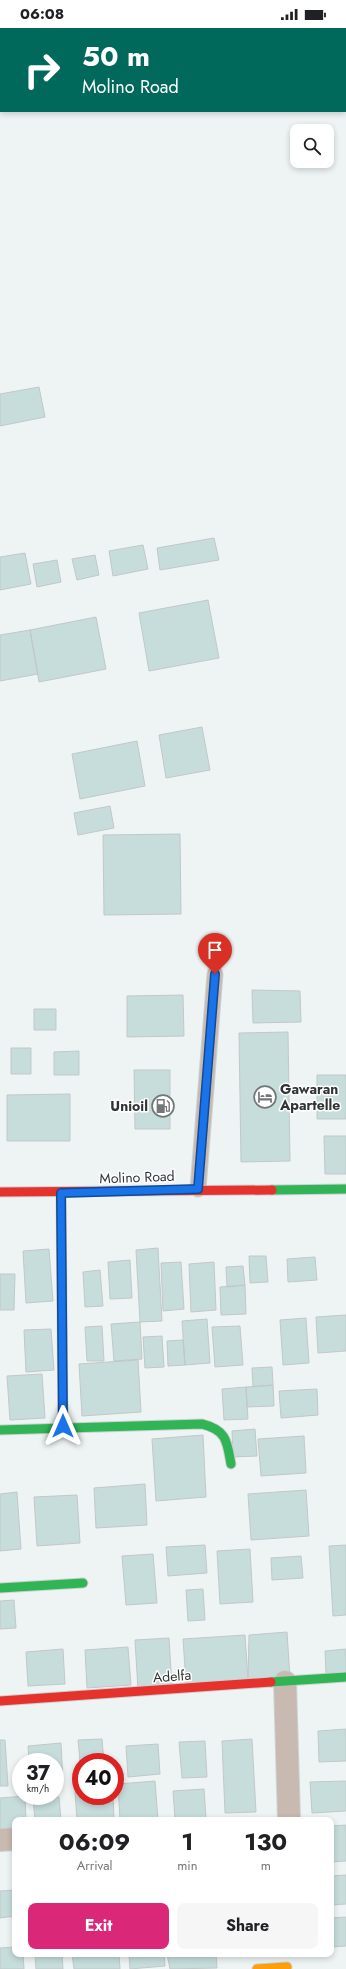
<!DOCTYPE html>
<style>
body{margin:0;font-family:Jost,sans-serif;background:#f6f6f6;color:#202124;height:100vh;display:flex;flex-direction:column;font-size:15px;white-space:nowrap}
*{box-sizing:border-box;margin:0}
p{font-size:13px;color:#757577}
.icon{flex:none;width:22px;height:22px;fill:none;stroke:currentColor;stroke-width:2;stroke-linecap:round;stroke-linejoin:round}
.map{position:relative;flex:1;overflow:hidden}
.panel{position:absolute;left:12px;top:1789px;width:322px;height:140px;display:flex;flex-direction:column;background:#fff;border-radius:8px;box-shadow:0 2px 6px #0003}
.panel>*{flex:none}
.top-card{position:absolute;left:0px;top:0px;width:346px;height:84px;box-shadow:0 2px 6px #0003;background:#00695c;color:#fff;overflow:hidden}
.controls{position:absolute;left:290px;top:96px;display:grid;gap:8px}
.controls a{display:grid;place-items:center;width:44px;height:44px;border-radius:8px;background:#fff;box-shadow:0 2px 6px #0003;font-size:20px}
.speed{position:absolute;left:12px;top:1725px;display:flex;gap:8px;font-size:20px;font-weight:700;text-align:center}
.speed>*{display:grid;place-content:center;width:52px;height:52px;border-radius:50%;background:#fff;box-shadow:0 2px 6px #0003;line-height:1}
.speed small{font-size:10px;font-weight:400}
.speed .limit{border:6px solid #d22;background:#fff;color:#111}
.pin{position:absolute;display:grid;place-items:center;width:34px;height:34px;color:#fff;margin:-41px -17px;border-radius:50% 50% 50% 0;rotate:-45deg;box-shadow:0 0 4px #0007}
.pin .icon{rotate:45deg}
.me{position:absolute;width:44px;margin:-22px;rotate:0deg;stroke-linejoin:round;filter:drop-shadow(0 0 3px #0008)}
.turn{display:flex;align-items:center;gap:14px;height:84px;padding:0 16px;font-size:18px}
.turn .icon{width:52px;height:52px;stroke-width:2.5}
.turn b{display:block;font-size:28px;line-height:34px}
.eta{display:flex;justify-content:space-evenly;align-items:center;height:68px;text-align:center}
.eta b{font-size:24px;font-weight:700;line-height:28px}
.action{display:flex;gap:8px;margin-top:auto;padding:8px 16px}
.action a{flex:1;height:46px;border-radius:8px;background:#db2777;color:#fff;font-size:16px;font-weight:700;line-height:46px;text-align:center}
.action a+a{background:#f6f6f6;color:#202124}
.status{display:flex;justify-content:space-between;align-items:center;height:28px;padding:0 20px;background:#fff;direction:ltr}
.status svg{height:11px;fill:currentColor}
.map>svg:first-child{display:block}
.building{fill:#c6dddc;stroke:#c3c7c7}
.lines{fill:none;stroke-linecap:round;stroke-linejoin:round}
.lane-casing{stroke:#cdd1d1;stroke-width:17}
.street-casing{stroke:#cdd1d1;stroke-width:24}
.fast-casing{stroke:#cdd1d1;stroke-width:11}
.slow-casing{stroke:#cdd1d1;stroke-width:11}
.jam-casing{stroke:#cdd1d1;stroke-width:11}
.lane{stroke:#c8bab1;stroke-width:15}
.street{stroke:#c8bab1;stroke-width:22}
.fast{stroke:#30b455;stroke-width:9}
.slow{stroke:#ff9f0a;stroke-width:9}
.jam{stroke:#e5322d;stroke-width:9}
.route-casing{stroke:#114b97;stroke-width:10}
.route{stroke:#1a73e8;stroke-width:7}
.labels{text-anchor:middle;stroke-width:3;stroke-linejoin:round;paint-order:stroke}
.poi-label{font-size:14px;font-weight:bold;fill:#303434;stroke:#fff;text-anchor:start}
.street-label{font-size:14px;fill:#303434;stroke:#fff}
</style>
<div class="status"><b>06:08</b><svg viewBox="0 0 49 12"><path d="M0 12V9h3v3zM5 12V6h3v6zM10 12V3h3v9zM15 12V0h3v12zM26 1h20v11H26zM47 4h2v5h-2z"/></svg></div>
<div class="map">
<svg width="346" height="1941" viewBox="0 0 346 1941">
<rect width="100%" height="100%" fill="#eef4f4"/>
<path class="building" d="M39,359L45,389L0,398V366Z
M214,510L219,532L160,542L157,520Z
M143,517L148,541L113,548L109,523Z
M25,525L31,556L0,562V529Z
M95,527L99,547L77,552L72,531Z
M57,532L61,554L37,559L33,536Z
M208,572L219,630L149,643L139,585Z
M96,589L106,641L39,654L30,602Z
M30,602L38,646L0,653V607Z
M202,699L210,742L166,750L159,707Z
M137,713L145,758L80,771L72,726Z
M110,778L114,800L78,807L74,785Z
M180,806L181,886L104,887L103,807Z
M252,962L300,963L301,994L253,995Z
M183,967L184,1008L127,1009V968Z
M34,981H56V1002H34Z
M288,1004L290,1133L241,1134L239,1005Z
M11,1020H31V1046H11Z
M79,1023V1047H54V1024Z
M134,1042H170V1101H135Z
M317,1047H346V1091H317Z
M70,1066V1113H7V1067Z
M324,1108H346V1146H325Z
M158,1220L162,1293L140,1294L136,1222Z
M49,1221L53,1273L26,1275L23,1223Z
M249,1228H266L268,1254L250,1255Z
M315,1229L317,1252L288,1254L287,1231Z
M130,1232L132,1270L110,1271L108,1234Z
M181,1234L184,1281L163,1283L161,1235Z
M214,1234L216,1282L191,1284L189,1236Z
M243,1238L245,1257L227,1259L226,1239Z
M100,1242L103,1278L85,1279L83,1244Z
M0,1246H15L14,1282H0Z
M245,1257L246,1286L221,1287L220,1259Z
M346,1287V1323L318,1325L316,1289Z
M306,1290L309,1335L283,1337L280,1292Z
M207,1291L210,1335L185,1337L182,1293Z
M140,1294L142,1331L114,1333L111,1296Z
M102,1298L104,1333H87L85,1299Z
M240,1298L243,1337L215,1339L212,1299Z
M51,1301L54,1342L26,1344L24,1302Z
M162,1308L164,1339L145,1340L143,1309Z
M183,1312L185,1337L168,1338L167,1313Z
M138,1332L141,1384L82,1388L79,1336Z
M272,1339L273,1357L253,1359L252,1340Z
M42,1346L45,1390L10,1392L7,1348Z
M273,1357L274,1378L247,1379L246,1359Z
M246,1359L248,1391L224,1392L222,1361Z
M317,1361L318,1387L281,1390L279,1363Z
M255,1401L257,1428L233,1429L232,1403Z
M203,1407L206,1469L156,1473L152,1411Z
M304,1408L306,1445L261,1448L258,1411Z
M145,1456L147,1497L96,1500L94,1460Z
M306,1462L309,1508L251,1512L248,1466Z
M17,1464L21,1521L0,1523V1466Z
M77,1467L80,1515L37,1518L34,1469Z
M205,1517L207,1545L168,1548L166,1519Z
M346,1517V1587L333,1588L329,1518Z
M250,1521L253,1574L220,1576L217,1523Z
M153,1526L157,1575L126,1577L122,1528Z
M301,1528L303,1550L272,1552L271,1530Z
M203,1561L205,1592L188,1593L186,1562Z
M14,1572L16,1600L0,1601V1573Z
M287,1604L290,1650L248,1651L249,1607Z
M245,1607L248,1651L186,1655L183,1611Z
M169,1610L172,1659L138,1662L135,1612Z
M128,1619L131,1657L87,1660L85,1622Z
M63,1621L65,1656L28,1658L26,1624Z
M346,1621V1645L326,1646L325,1623Z
M346,1701V1733L319,1734L318,1703Z
M102,1711L104,1734H81V1744L78,1712Z
M252,1711L256,1784L225,1785L222,1713Z
M0,1712H5L8,1758H0Z
M205,1713L207,1749L182,1750L179,1714Z
M61,1715L63,1753H55V1734H29L28,1718Z
M158,1716L160,1746L128,1749L126,1718Z
M155,1753L158,1792H120L118,1756Z
M346,1753V1783L312,1785L310,1754Z
M204,1761L206,1790L175,1791L173,1763Z
M75,1764H81V1768H113L114,1792H77Z
M25,1768L26,1792H15V1808L0,1809V1770Z
M59,1769L61,1792H35L33,1770Z
M346,1797V1833L331,1834V1798Z
M346,1847V1876L331,1877V1848Z
M15,1862V1888L0,1890V1863Z
M346,1889V1918L331,1919V1890Z
M15,1919V1926H23L24,1941H0V1920Z
M35,1926H62L63,1941H36Z
M72,1926H119L120,1941H74Z
M129,1926H164L165,1938L130,1941Z
M167,1926H216L217,1940L170,1941Z"/>
<g class="lines">
<g class="lane-casing">
<path id="lane" d="M198,1161L215,946"/>
</g>
<g class="street-casing">
<path id="street" d="M285,1654L289,1792
M0,1812L15,1811"/>
</g>
<g class="fast-casing">
<path id="fast" d="M272,1162L346,1161
M61,1165L63,1398
M0,1402L202,1396C227,1402 227,1414 231,1436
M0,1560L83,1555
M271,1654L346,1649"/>
</g>
<g class="slow-casing">
<path id="slow" d="M257,1941L287,1939"/>
</g>
<g class="jam-casing">
<path id="jam" d="M0,1164L272,1162
M0,1673L271,1654"/>
</g>
<use href="#lane" class="lane"/>
<use href="#street" class="street"/>
<use href="#fast" class="fast"/>
<use href="#slow" class="slow"/>
<use href="#jam" class="jam"/>
</g>
<g class="lines">
<g class="route-casing">
<path id="route" d="M63,1398L61,1165L198,1161L215,946"/>
</g>
<use href="#route" class="route"/>
</g>
<defs>
<g id="hotel-ring" transform="scale(1.15)"><circle r="9.5" fill="#fff" stroke="#727777" stroke-width="1.5"/><path d="M-6-4.5h1.5V1H6V5H4.5V3h-9V5H-6ZM-4 0a1.8 1.8 0 1 1 3.6 0ZM.5 0V-2.5h3Q6-2.5 6 0Z" fill="#727777"/></g>
<g id="fuel-ring" transform="scale(1.15)"><circle r="9.5" fill="#fff" stroke="#727777" stroke-width="1.5"/><path d="M-5.5-6h7V0h2V4h1.3V-2.5L3-4.5l.8-.8L6-3V5H2.5V1h-1V6h-7ZM-4.2-4.7v3.2H.2V-4.7Z" fill="#727777"/></g>
</defs>
<g fill-rule="evenodd">
<use href="#hotel-ring" x="265" y="1069"/>
<use href="#fuel-ring" x="163" y="1078"/>
</g>
<g class="labels">
<g class="poi-label">
<text x="280" y="1066">Gawaran<tspan x="280" dy="16">Apartelle</tspan></text>
<text x="148" y="1083" text-anchor="end">Unioil</text>
</g>
<g class="street-label">
<text transform="translate(137 1149) rotate(-2)" y="5">Molino Road</text>
<text transform="translate(172 1648) rotate(-4)" y="5">Adelfa</text>
</g>
</g>
</svg>
<div class="controls">
<a><svg class="icon" aria-label="search" viewBox="0 0 24 24"><circle cx="10" cy="10" r="6"/><path d="M15 15l6 6"/></svg></a>
</div>
<div class="speed"><div>37<small>km/h</small></div><div class="limit">40</div></div>
<div class="pin" style="left:215px;top:946px;background:#d93025"><svg class="icon" aria-label="arrive" viewBox="0 0 24 24"><path d="M6 21V4h12l-3 4 3 4H6"/></svg></div>
<svg class="me" style="left:63px;top:1398px" viewBox="-20 -20 40 40"><path d="M0-17L14 15 0 8-14 15z" fill="#1a73e8" stroke="#fff" stroke-width="4"/></svg>
<div class="top-card">
<div class="turn"><svg class="icon" aria-label="right" viewBox="0 0 24 24"><path d="M7 20v-9h11M14 6l5 5-5 5"/></svg><div><b>50 m</b>Molino Road</div></div>
</div>
<section class="panel">
<div class="eta">
<div><b>06:09</b><p>Arrival</p></div>
<div><b>1</b><p>min</p></div>
<div><b>130</b><p>m</p></div>
</div>
<div class="action"><a>Exit</a><a>Share</a></div>
</section>
</div>
